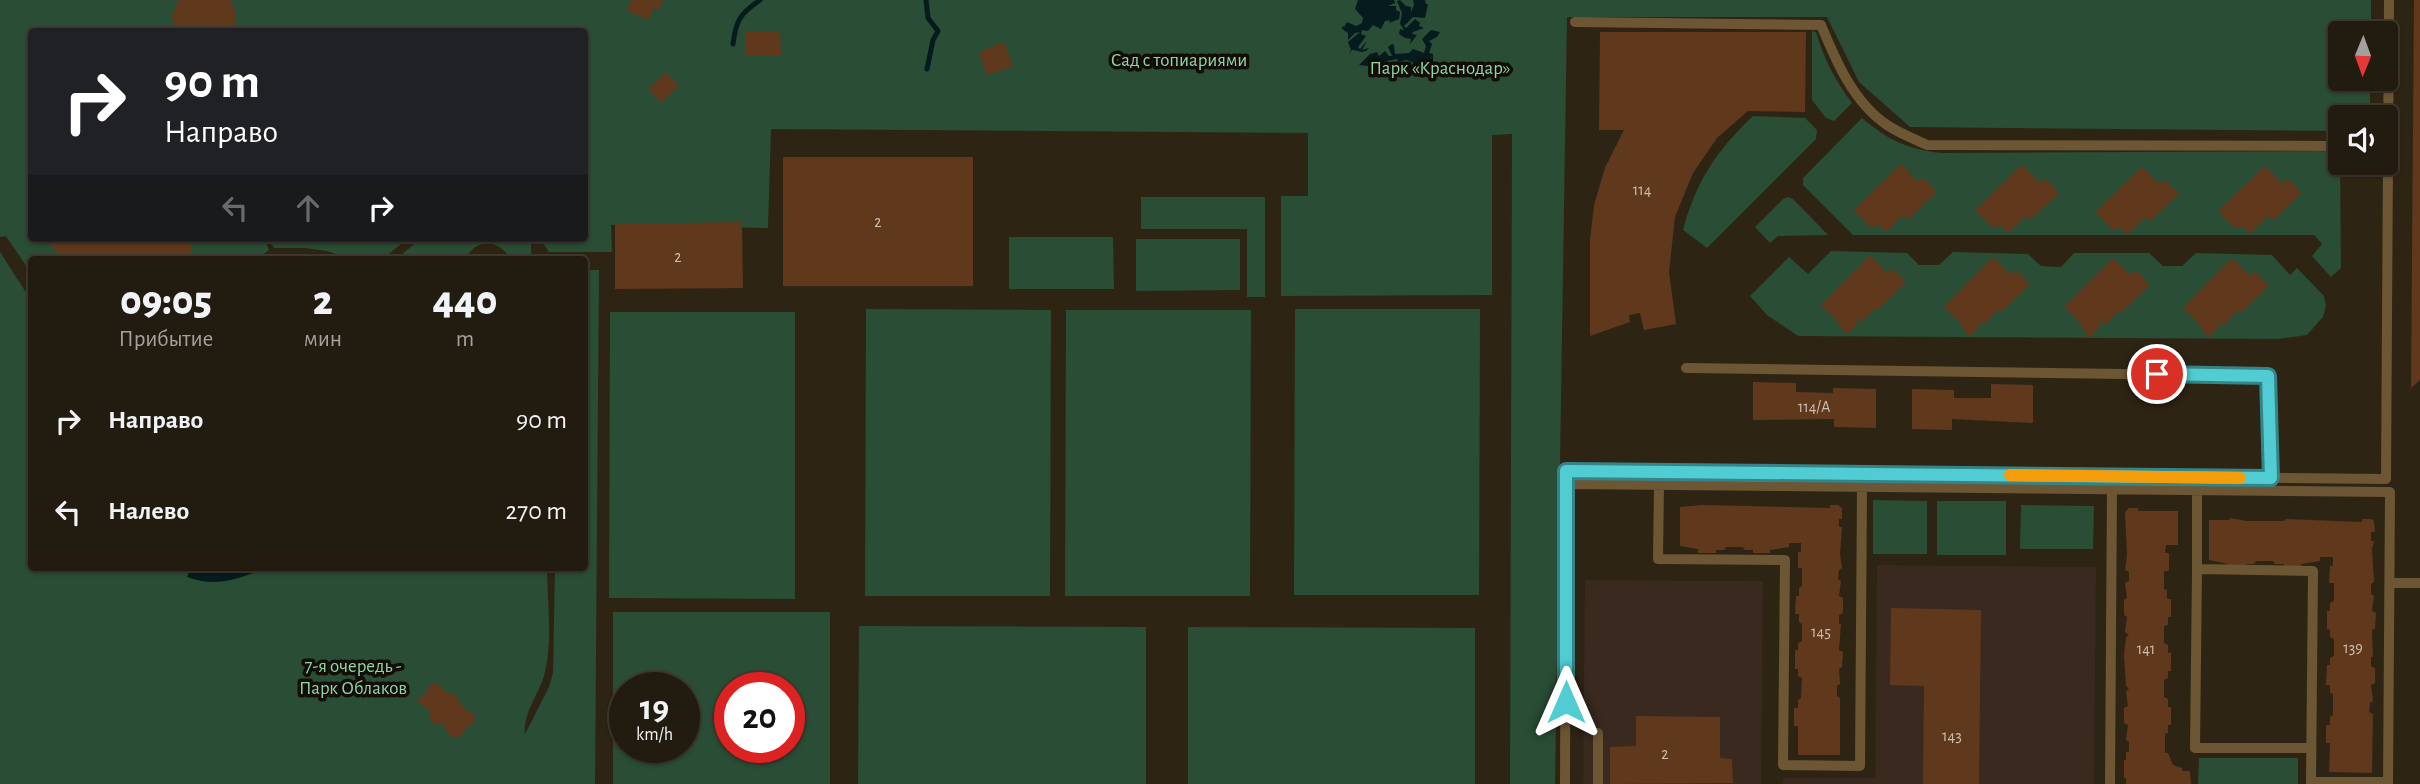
<!DOCTYPE html>
<html lang="ru">
<meta charset="utf-8">
<style>
body{margin:0;font-family:"Alegreya Sans",sans-serif;background:#2a2418;color:#f1f3f6;height:100vh;display:flex;flex-direction:column;font-size:26px;white-space:nowrap}
*{box-sizing:border-box;margin:0}
p{font-size:23px;color:#a2a19e}
.icon{flex:none;width:38px;height:38px;fill:none;stroke:currentColor;stroke-width:2;stroke-linecap:round;stroke-linejoin:round}
.map{position:relative;flex:1;overflow:hidden}
.side{position:absolute;left:28px;top:256px;width:560px;height:315px;display:flex;flex-direction:column;background:#221b0f;border-radius:7px;box-shadow:0 2px 5px #0004,0 0 0 2px #3f392f}
.side>*{flex:none}
.banner{position:absolute;left:28px;top:28px;width:560px;height:214px;border-radius:7px;box-shadow:0 2px 5px #0004,0 0 0 2px #3f392f;background:#202124;color:#fff;overflow:hidden}
.needle{width:46px;rotate:181deg}
.controls{position:absolute;left:2328px;top:21px;display:grid;gap:14px}
.controls a{display:grid;place-items:center;width:70px;height:70px;border-radius:7px;background:#221b0f;box-shadow:0 2px 5px #0004,0 0 0 2px #3f392f;font-size:35px}
.speed{position:absolute;left:609px;top:672px;display:flex;gap:14px;font-size:35px;font-weight:700;text-align:center}
.speed>*{display:grid;place-content:center;width:91px;height:91px;border-radius:50%;background:#221b0f;box-shadow:0 2px 5px #0004,0 0 0 2px #3f392f;line-height:1}
.speed small{font-size:18px;font-weight:400}
.speed .limit{border:10px solid #d22;background:#fff;color:#111}
.pin{position:absolute;display:grid;place-items:center;width:60px;height:60px;color:#fff;margin:-30px;border:4px solid #fff;border-radius:50%;box-shadow:0 2px 7px #0007}
.me{position:absolute;width:77px;margin:-38px;rotate:0deg;stroke-linejoin:round;filter:drop-shadow(0 0 5px #0008)}
.turn{display:flex;align-items:center;gap:24px;height:147px;padding:0 21px;font-size:32px}
.turn .icon{width:91px;height:91px;stroke-width:2.5}
.turn b{display:block;font-size:49px;line-height:60px}
.lanes{display:flex;align-items:center;height:66px;padding:0 21px;background:#0003;justify-content:center;gap:35px;direction:ltr}
.lanes .off{opacity:.35}
.eta{display:flex;justify-content:space-evenly;align-items:center;height:119px;text-align:center}
.eta b{font-size:42px;font-weight:800;line-height:49px}
ul{padding:0;list-style:none}
li{display:flex;align-items:center;gap:21px;height:91px;padding:0 21px}
li div{flex:1}
li b{display:block;font-size:26px}
li em{font-style:normal}
.map>svg:first-child{display:block}
.education{fill:#39291f}
.green{fill:#294d35;fill-rule:evenodd}
.water{fill:#061b1e}
.lines{fill:none;stroke-linecap:round;stroke-linejoin:round}
.stream{stroke:#061b1e;stroke-width:5}
.building{fill:#60391d}
.service{stroke:#6c5633;stroke-width:10}
.route-casing{stroke:#358588;stroke-width:18}
.route{stroke:#51ccd2;stroke-width:12}
.slow{stroke:#f59e0b;stroke-width:12}
.labels{text-anchor:middle;stroke-width:7;stroke-linejoin:round;paint-order:stroke}
.number-label{font-size:16px;fill:#cdbeaf}
.park-label{font-size:19px;fill:#90d6a5;stroke:#120e07}
</style>
<div class="map">
<svg width="2420" height="784" viewBox="0 0 2420 784">
<rect width="100%" height="100%" fill="#2e2414"/>
<path class="education" d="M1877,565L2096,567L2094,784H1783V778H1875Z
M1585,580L1763,581L1761,784H1583Z"/>
<path class="green" d="M0,0H2371V33H2340V79H2370V117H2340V131L1910,127L1859,82L1827,17H1567L1555,784H1510L1512,134L1492,135V295L1281,296V196H1308V133L771,129L768,228L611,225L612,252H549L540,238H584V32H32V238H91L111,259H32L31,273L6,236L0,237Z
M1812,31L1816,32C1824,59 1835,80 1852,103L1834,121L1826,118L1812,100Z
M1753,116L1805,118L1817,130L1816,139L1707,248L1683,230C1696,181 1717,150 1753,116Z
M1862,118C1888,140 1907,149 1941,153L2340,151L2341,268L2331,277L2312,256L2322,244L2314,235H1853L1803,185V178Z
M1141,197H1265V297H1247V229H1141Z
M1788,197L1793,199L1828,235L1778,236L1770,243L1755,227L1783,199Z
M1009,237H1113L1114,289H1009Z
M105,238H264L269,250L257,259H126Z
M269,238H409L382,259H350L327,251L305,248H274Z
M422,238H531V259H510C500,239 475,238 466,259H396Z
M1136,239H1240V290L1136,291Z
M1831,251L1907,253L1919,265H1939L1953,252L2028,254L2041,266L2061,267L2074,253H2149L2163,266H2182L2196,253L2272,255L2290,275L2297,268L2324,296L2326,306L2323,317L2307,335L2278,339L1798,336L1767,315L1750,296L1789,257L1808,274Z
M0,252L27,294H31L32,567H547C547,601 553,638 545,672C540,694 523,711 525,734L549,687L553,673L555,567H584L585,270H599L595,784H0Z
M293,254L326,259H264L277,255Z
M866,309L1051,310L1050,596H865Z
M1295,309H1480L1479,595H1294Z
M1066,310H1251L1250,596H1065Z
M610,312H795V599L609,598Z
M1873,500L1927,501V554H1873Z
M1937,501H2006V555H1937Z
M2021,505L2094,506L2093,549H2020Z
M613,612H830V784H613ZM625,688H684V747H625ZM730,688H789V747H730Z
M859,626L1146,627V784H858Z
M1188,627L1475,628V784H1188Z
M2199,758H2298V784H2198Z"/>
<path class="water" d="M1358,0H1394L1395,3L1388,6H1396V10L1400,12L1399,19L1389,23L1390,20L1385,21L1381,29L1373,25L1368,31L1362,30L1361,34L1366,36L1358,47L1360,49L1367,41L1362,50L1369,48C1364,55 1357,50 1352,50L1349,55L1351,50L1348,42L1360,32L1355,33L1348,40V33L1342,29V26L1344,27L1347,22L1356,26L1362,23L1363,18L1355,9Z
M1400,0L1406,6L1411,7V12L1414,5L1413,0H1425L1426,4H1428L1425,18L1413,17L1404,26L1406,28L1415,19L1420,23L1419,26L1424,28L1413,32L1412,34L1417,35L1410,44L1411,39L1405,38L1399,34L1400,29L1404,30L1400,24L1402,13L1397,1Z
M1431,30L1440,32L1437,37L1429,41L1432,44L1429,53L1433,54V62L1427,61L1423,67L1414,66V63L1407,60L1398,62L1397,59L1387,61L1384,66L1377,62L1367,66L1359,65L1370,54L1377,52L1379,56L1385,51L1389,56H1392L1388,47L1392,44L1394,45L1395,54L1409,53L1413,49L1424,53L1426,46L1422,39Z
M191,567H267C240,579 216,588 187,577Z"/>
<g class="lines">
<path class="stream" d="M926,0L928,18L938,31L933,40L927,69
M733,44C736,20 740,14 760,0"/>
</g>
<path class="building" d="M178,0H231L236,15L233,32H176L172,17Z
M631,0H663L659,10L653,8L649,20L627,11Z
M2414,0H2420V380L2411,388Z
M780,31L781,55H746V32Z
M1600,32H1806L1805,112L1748,111L1717,138L1693,173L1675,217L1669,272L1676,324L1644,330L1640,313L1629,315L1630,322L1590,336V240L1594,205L1605,168L1624,130H1599Z
M1004,42L1013,66L987,75L979,52Z
M666,72L679,86L661,103L648,89Z
M30,152H32L31,204L28,172Z
M783,157H973V286H783Z
M1901,164L1918,182L1923,177L1937,192L1908,220L1904,215L1886,232L1878,224L1875,227H1870L1854,210Z
M2022,165L2040,183L2045,178L2059,193L2030,220L2026,216L2008,233L2000,225L1996,228L1992,227L1975,210Z
M2265,166L2282,184L2287,178L2302,193L2273,221L2268,216L2250,234L2242,226L2239,228H2235L2218,211Z
M2142,167L2160,184L2165,180L2179,194L2150,222L2145,217L2128,235L2120,227L2116,230L2112,229L2095,212Z
M742,222L743,288L615,289V224Z
M45,238H190L191,250L190,259H62Z
M1870,255L1887,273L1892,268L1906,282L1878,310L1875,308L1861,323L1856,317L1857,325L1846,335L1836,320L1821,305Z
M1993,257L2011,275L2016,270L2030,284L2001,312L1998,310L1984,325L1979,320L1980,327L1969,337L1959,322L1944,307Z
M2113,258L2131,275L2136,270L2150,285L2121,313L2118,311L2105,326L2099,320L2100,327L2089,338L2079,322L2064,307Z
M2232,258L2250,276L2255,271L2269,286L2240,313L2237,311L2224,326L2218,321L2219,328L2208,338L2198,323L2183,308Z
M1753,382L1796,383V392L1833,393V388L1876,389V428L1834,427V419L1753,420Z
M1991,384L2033,385V423L1952,419V430L1912,429V389L1954,390V398H1991Z
M1701,505L1830,508V505H1838L1842,508V519H1839V527H1842L1840,554L1842,568L1839,570L1838,579L1841,581L1839,596L1843,598V613L1839,615V624H1841L1839,650L1843,652L1842,667L1839,669L1840,684L1837,686V696L1840,698V755H1798V726H1794V708H1798V700L1801,698L1802,678L1798,676V669H1795V650H1798V643L1802,641V624L1799,622V614H1795L1796,596H1799V588L1802,586V568H1798V552H1801V543H1789V547L1770,550V553H1753V550H1745L1743,547H1726L1724,550H1716V553H1698V549L1680,546V507Z
M2129,508H2138V511H2178V545H2166L2165,553H2169V571H2164V589L2167,590V599H2171V617H2168V625L2164,626V643L2168,645V653L2171,652V671H2168V678L2164,680V697L2168,699V707H2171V725H2168V733L2165,734V753H2168L2173,765L2182,768V771H2190L2191,784H2126V778H2124V760H2126V752H2129V742L2126,740L2128,725L2124,723V708L2128,706L2126,691L2129,689L2126,686L2124,655L2126,637L2129,635L2125,632L2127,617L2124,615V600L2127,598L2125,583L2129,581V572L2125,570L2127,555L2125,512Z
M2231,518L2246,521H2284L2286,519L2362,522V519H2371L2374,521L2375,532H2371V541H2374L2372,549L2374,582L2371,584V594L2374,596L2372,611L2376,613L2375,628L2372,630L2373,657H2371V666L2375,668V683L2371,685L2373,701L2370,703L2369,712L2373,714L2372,773L2329,772L2330,743H2326V725H2330V717L2333,715V694L2330,693V685H2326L2327,665H2330V658L2334,656V639L2330,637V630L2327,629V611H2330V603L2334,601V583H2329L2330,566H2333V557H2320V561L2301,564V567H2284V564H2275L2273,561H2256L2254,564H2246V567H2228V564L2209,560V520H2229Z
M1891,608L1981,610L1979,784H1923L1924,686L1890,685Z
M434,683L439,685L445,692L456,695L463,708L474,714L475,722L467,727L459,738L450,736L443,724L433,723L429,716V710L417,701L426,692L429,686Z
M1636,716L1720,717V758L1732,759L1733,783L1610,784V747L1636,746Z"/>
<g class="lines">
<path class="service" d="M1575,22L1821,25C1836,61 1853,102 1887,125C1899,133 1914,139 1927,145L2340,146
M1686,368L2268,376L2271,478
M1566,484L2390,492L2388,784
M1659,485L1658,559L1785,560L1783,765L1860,766L1862,487
M2197,490V569L2313,571L2311,782H2388
M2197,569L2195,748H2311
M2391,583H2420
M1598,733V784
M1565,784L1566,471L2386,479L2389,0
M2110,784L2112,489"/>
</g>
<g class="lines">
<g class="route-casing">
<path id="route" d="M1566,702V471L2271,478L2268,376L2157,374"/>
</g>
<use href="#route" class="route"/>
<path class="slow" d="M2010,475L2240,478"/>
</g>
<g class="labels">
<g class="number-label">
<text x="1642" y="195">114</text>
<text x="878" y="227">2</text>
<text x="678" y="262">2</text>
<text x="1814" y="412">114/А</text>
<text x="1821" y="637">145</text>
<text x="2353" y="653">139</text>
<text x="2146" y="654">141</text>
<text x="1952" y="741">143</text>
<text x="1665" y="759">2</text>
</g>
<g class="park-label">
<text x="1179" y="66">Сад с топиариями</text>
<text x="1440" y="74">Парк «Краснодар»</text>
<text x="353" y="672">7-я очередь -<tspan x="353" dy="22">Парк Облаков</tspan></text>
</g>
</g>
</svg>
<div class="controls">
<a><svg class="needle" viewBox="-14 -14 28 28"><path d="M0-13l5 13h-10z" fill="#e53935"/><path d="M0 13l5-13h-10z" fill="#a2a19e"/></svg></a>
<a><svg class="icon" aria-label="sound" viewBox="0 0 24 24"><path d="M4 9h4l5-4v14l-5-4H4zM17 9q2 3 0 6"/></svg></a>
</div>
<div class="speed"><div>19<small>km/h</small></div><div class="limit">20</div></div>
<div class="pin" style="left:2157px;top:374px;background:#d93025"><svg class="icon" aria-label="arrive" viewBox="0 0 24 24"><path d="M6 21V4h12l-3 4 3 4H6"/></svg></div>
<svg class="me" style="left:1566px;top:702px" viewBox="-20 -20 40 40"><path d="M0-17L14 15 0 8-14 15z" fill="#51ccd2" stroke="#fff" stroke-width="4"/></svg>
<div class="banner">
<div class="turn"><svg class="icon" aria-label="right" viewBox="0 0 24 24"><path d="M7 20v-9h11M14 6l5 5-5 5"/></svg><div><b>90 m</b>Направо</div></div>
<div class="lanes"><svg class="icon off" aria-label="left" viewBox="0 0 24 24"><path d="M17 20v-9H6M10 6l-5 5 5 5"/></svg><svg class="icon off" aria-label="ahead" viewBox="0 0 24 24"><path d="M12 20V5M6 11l6-6 6 6"/></svg><svg class="icon" aria-label="right" viewBox="0 0 24 24"><path d="M7 20v-9h11M14 6l5 5-5 5"/></svg></div>
</div>
<section class="side">
<div class="eta">
<div><b>09:05</b><p>Прибытие</p></div>
<div><b>2</b><p>мин</p></div>
<div><b>440</b><p>m</p></div>
</div>
<ul>
<li><svg class="icon" aria-label="right" viewBox="0 0 24 24"><path d="M7 20v-9h11M14 6l5 5-5 5"/></svg><div><b>Направо</b></div><em>90 m</em></li>
<li><svg class="icon" aria-label="left" viewBox="0 0 24 24"><path d="M17 20v-9H6M10 6l-5 5 5 5"/></svg><div><b>Налево</b></div><em>270 m</em></li>
</ul>
</section>
</div>
